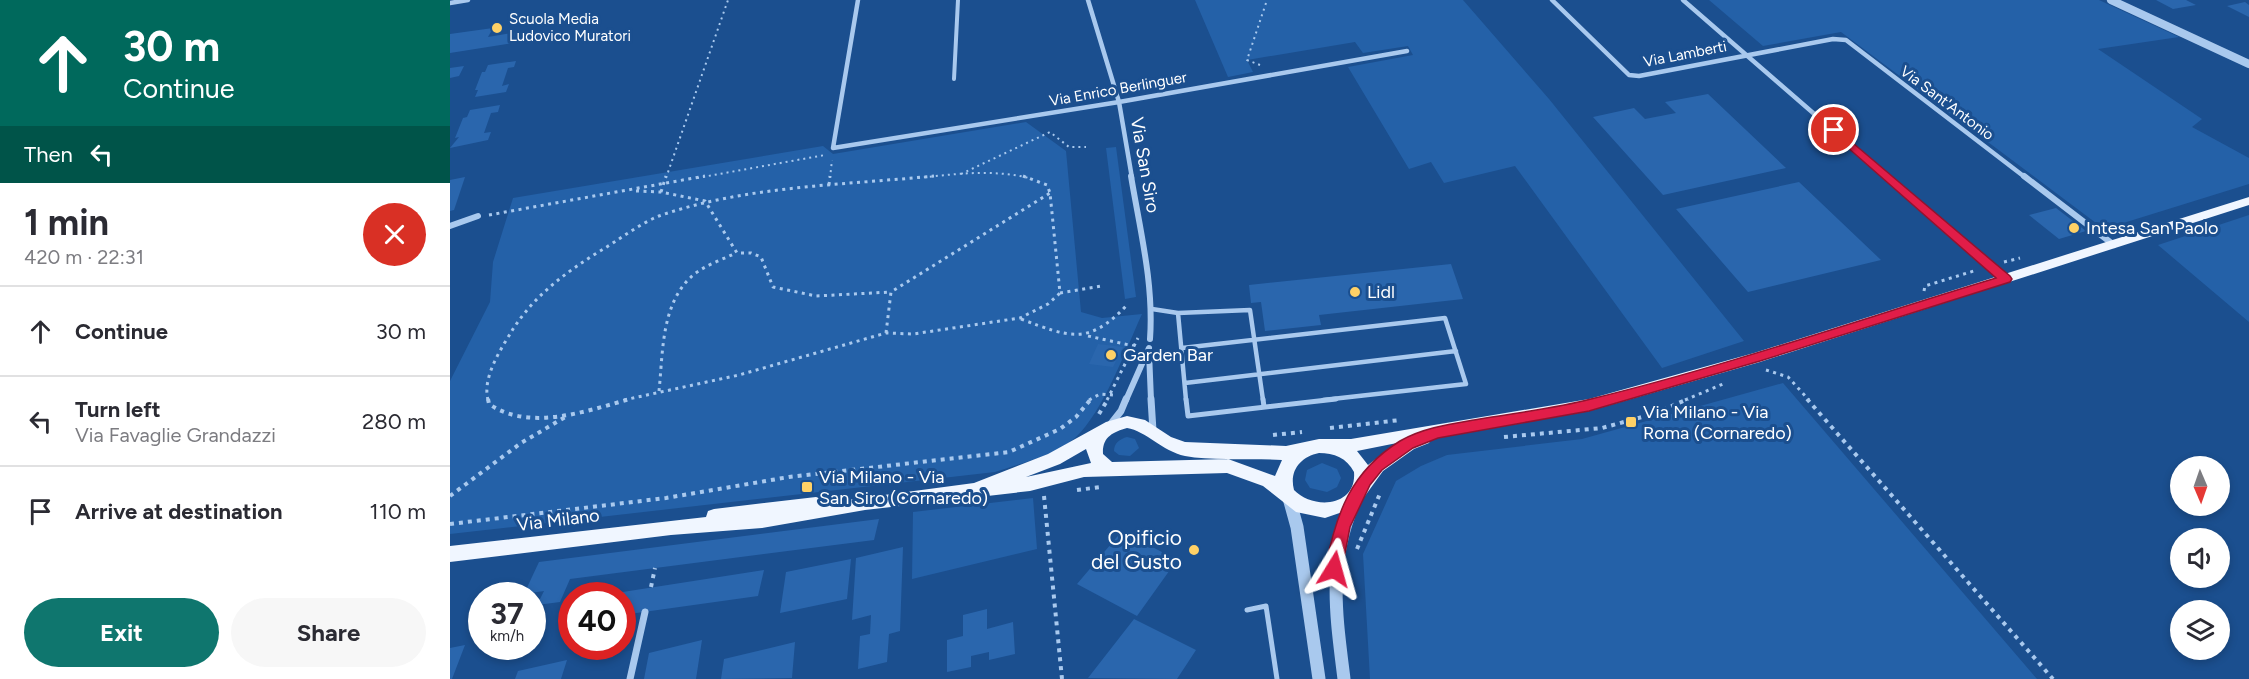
<!DOCTYPE html>
<meta charset="utf-8">
<style>
body{margin:0;font-family:Figtree,sans-serif;background:#f7f7f7;color:#2b2b33;height:100vh;display:flex;flex-direction:column;font-size:22px;white-space:nowrap}
*{box-sizing:border-box;margin:0}
p{font-size:20px;color:#7c7c81}
.icon{flex:none;width:33px;height:33px;fill:none;stroke:currentColor;stroke-width:2;stroke-linecap:round;stroke-linejoin:round}
.map{position:relative;flex:1;overflow:hidden}
.side{display:flex;flex-direction:column;background:#fff;width:450px}
.side>*{flex:none}
.hud{background:#00695c;color:#fff;overflow:hidden}
.needle{width:39px;rotate:178deg}
.tools{position:absolute;left:1720px;top:456px;display:grid;gap:12px}
.tools a{display:grid;place-items:center;width:60px;height:60px;border-radius:50%;background:#fff;box-shadow:0 3px 9px #0003;font-size:30px}
.speed{position:absolute;left:18px;top:582px;display:flex;gap:12px;font-size:30px;font-weight:700;text-align:center}
.speed>*{display:grid;place-content:center;width:78px;height:78px;border-radius:50%;background:#fff;box-shadow:0 3px 9px #0003;line-height:1}
.speed small{font-size:15px;font-weight:400}
.speed .limit{border:9px solid #d22;background:#fff;color:#111}
.pin{position:absolute;display:grid;place-items:center;width:51px;height:51px;color:#fff;margin:-26px;border:3px solid #fff;border-radius:50%;box-shadow:0 2px 6px #0007}
.me{position:absolute;width:66px;margin:-33px;rotate:8deg;stroke-linejoin:round;filter:drop-shadow(0 0 4px #0008)}
.turn{display:flex;align-items:center;gap:21px;height:126px;padding:0 24px;font-size:27px}
.turn .icon{width:78px;height:78px;stroke-width:2.5}
.turn b{display:block;font-size:42px;line-height:51px}
.then{display:flex;align-items:center;height:57px;padding:0 24px;background:#0003;gap:12px;font-size:22px}
.round{display:grid;place-items:center;flex:none;width:63px;height:63px;border-radius:32px;background:#f7f7f7}
.overview{display:flex;align-items:center;justify-content:space-between;height:102px;padding:0 24px}
h1{font-size:36px;font-weight:700;line-height:45px}
.primary-button{display:flex;gap:12px;margin-top:auto;padding:12px 24px}
.primary-button a{flex:1;height:69px;border-radius:36px;background:#0f766e;color:#fff;font-size:24px;font-weight:700;line-height:69px;text-align:center}
.primary-button a+a{background:#f7f7f7;color:#2b2b33}
ul{padding:0;list-style:none}
li{display:flex;align-items:center;gap:18px;height:90px;padding:0 24px;border-top:2px solid #e1e1e2}
li div{flex:1}
li b{display:block;font-size:22px}
li em{font-style:normal}
main{display:flex;flex:1;min-height:0}
.map>svg:first-child{display:block}
.green{fill:#2461a8}
.building{fill:#2a66ad}
.lines{fill:none;stroke-linecap:round;stroke-linejoin:round}
.path-far2{stroke:#a9c9ee;stroke-width:2;stroke-dasharray:2 4;stroke-linecap:butt}
.path-far1{stroke:#a9c9ee;stroke-width:3;stroke-dasharray:3 4.5;stroke-linecap:butt}
.path{stroke:#a9c9ee;stroke-width:4;stroke-dasharray:4 5;stroke-linecap:butt}
.service-far2{stroke:#a9c9ee;stroke-width:4}
.service-far1{stroke:#a9c9ee;stroke-width:4.5}
.service{stroke:#a9c9ee;stroke-width:5}
.minor-far2{stroke:#a9c9ee;stroke-width:4.5}
.minor-far1{stroke:#a9c9ee;stroke-width:6}
.minor{stroke:#a9c9ee;stroke-width:7}
.tertiary-far1{stroke:#a9c9ee;stroke-width:8}
.tertiary{stroke:#a9c9ee;stroke-width:13}
.primary{fill:#f0f6ff;fill-rule:evenodd}
.route{fill:#e11d48;stroke:#92132f;stroke-width:1.5}
.poi-dot{fill:#ffd166;stroke:#1b4f8f;stroke-width:2}
.labels{text-anchor:middle;stroke-width:6;stroke-linejoin:round;paint-order:stroke}
.far-poi-label{font-size:15px;fill:#fff;stroke:#1b4f8f;text-anchor:start}
.far-street-label{font-size:15px;fill:#fff;stroke:#1b4f8f}
.street-label{font-size:18px;fill:#fff;stroke:#1b4f8f}
.poi-label{font-size:18px;fill:#fff;stroke:#1b4f8f;text-anchor:start}
.near-poi-label{font-size:21px;fill:#fff;stroke:#1b4f8f;text-anchor:end}
</style>
<main>
<section class="side">
<div class="hud">
<div class="turn"><svg class="icon" aria-label="ahead" viewBox="0 0 24 24"><path d="M12 20V5M6 11l6-6 6 6"/></svg><div><b>30 m</b>Continue</div></div>
<div class="then">Then<svg class="icon" aria-label="left" viewBox="0 0 24 24"><path d="M17 20v-9H6M10 6l-5 5 5 5"/></svg></div>
</div>
<div class="overview"><div><h1>1 min</h1><p>420 m · 22:31</p></div><a class="round" style="background:#d93025;color:#fff"><svg class="icon" aria-label="close" viewBox="0 0 24 24"><path d="M6 6l12 12M18 6L6 18"/></svg></a></div>
<ul>
<li><svg class="icon" aria-label="ahead" viewBox="0 0 24 24"><path d="M12 20V5M6 11l6-6 6 6"/></svg><div><b>Continue</b></div><em>30 m</em></li>
<li><svg class="icon" aria-label="left" viewBox="0 0 24 24"><path d="M17 20v-9H6M10 6l-5 5 5 5"/></svg><div><b>Turn left</b><p>Via Favaglie Grandazzi</p></div><em>280 m</em></li>
<li><svg class="icon" aria-label="arrive" viewBox="0 0 24 24"><path d="M6 21V4h12l-3 4 3 4H6"/></svg><div><b>Arrive at destination</b></div><em>110 m</em></li>
</ul>
<div class="primary-button"><a>Exit</a><a>Share</a></div>
</section>
<div class="map">
<svg width="1799" height="679" viewBox="0 0 1799 679">
<rect width="100%" height="100%" fill="#1b4f8f"/>
<path class="green" d="M745,0H1013L1099,99L1294,341L1212,368L1065,166L994,183L981,162L959,169L898,67L963,55L958,46L913,53L905,42L797,60L803,72L778,77Z
M1259,0H1649L1729,37L1648,49L1752,119L1742,127L1799,158V184L1654,229L1391,32L1313,46Z
M576,122L616,151L631,312L652,318L692,314C676,349 653,412 626,437C605,456 571,463 545,472L0,534V381L40,302L43,262L63,198L373,146L383,154Z
M666,147L686,297L675,299L656,148Z
M1799,215V322L1708,245Z
M1333,383L1587,679H920L913,554L946,481L971,466L997,455L1132,439Z
M677,437L685,439L689,448L680,456L669,455L664,451C664,443 670,439 677,437Z
M872,463L887,469L891,478L887,487L877,492L860,488L855,480L857,470Z
M583,498L587,549L462,579L463,512Z"/>
<path class="building" d="M1706,0H1736L1746,5L1723,9Z
M1795,2L1799,5V17L1777,6Z
M43,28L38,37L73,31L70,42L0,53V34Z
M66,61L64,67L58,68L52,86L59,84L56,92L25,97L28,90H25L32,72H35L38,65Z
M14,66L9,76L0,78V68Z
M1258,94L1336,168L1213,195L1143,117L1184,108L1195,119L1226,113L1215,102Z
M50,105L48,112L41,113L34,133L41,132L38,140L0,148L9,137L5,138L13,118L17,117L20,110Z
M15,177L4,210L0,211V180Z
M1349,182L1431,260L1298,292L1226,209Z
M1606,208L1636,231L1609,239L1579,215Z
M1001,264L1013,299L869,315L871,325L815,331L811,302L801,303L799,285Z
M648,344L673,347L663,367L639,364Z
M429,519L424,540L120,579L110,602L87,605L94,591L74,594L89,562Z
M672,531L727,560L687,616L627,584Z
M453,547L450,631L439,634L437,662L408,669L410,636L420,634L421,615L402,620L406,558Z
M401,559L397,599L330,613L336,572Z
M314,570L308,596L172,615V596H147Z
M537,609V629L563,622L565,654L539,660V652L521,656V667L497,672V640L513,636V615Z
M684,619L746,650L727,679L638,678Z
M252,640L246,679H194L199,653Z
M345,642L342,678L271,679L274,659Z
M15,645L2,679H0V648Z
M117,660L111,679H65L68,671Z"/>
<g class="lines">
<path class="path-far2" d="M810,65L797,60L817,0
M511,174L600,132L619,147H636
M216,178L278,0
M247,178L375,155
M380,178L382,160
M468,178C504,174 543,169 579,178"/>
<path class="path-far1" d="M573,176L597,185L600,193L610,293
M379,185L380,176
M186,191L211,192L255,201L287,253H301L311,257L323,287L366,296L441,292
M211,192L216,176
M39,215L255,176
M1554,262L1570,258
M1474,291L1475,286L1527,270
M610,293L652,286
M571,319C619,337 638,346 676,306
M436,333L441,292L600,193
M638,336L684,346
M1316,370L1338,377L1359,400
M209,391C213,353 211,305 241,277C253,266 271,260 286,253
M38,400C32,377 51,349 63,329C86,294 115,273 150,251C169,240 189,224 209,216C294,186 394,185 484,176
M174,400L289,375L436,333L463,334L570,318L598,304L610,293
M639,400L650,394L664,395
M657,400L688,338
M1235,400L1273,384"/>
<path class="path" d="M38,399L39,404C80,432 136,411 180,399
M1357,399L1603,679
M649,414L658,399
M880,428L950,420
M823,435L852,432
M1054,437L1152,428L1203,414L1238,399
M627,490L651,487
M0,496L71,443L117,416
M594,496L612,679
M0,524L216,498L339,477L559,452L610,429L626,417L641,399
M907,549L931,491
M201,587L205,568"/>
<path class="service-far2" d="M504,79L508,0"/>
<path class="service-far1" d="M702,309L728,313L736,400
M728,313L800,310L813,400
M732,348L995,318L1016,384L873,400
M735,383L1006,351"/>
<path class="service" d="M736,399L738,416L886,399
M813,399L814,407
M797,610L816,606L827,679"/>
<path class="minor-far2" d="M408,0L383,148L669,102L957,51
M638,0L669,102L682,178
M1102,0L1179,75L1189,76L1383,39L1396,40L1576,178
M1233,0L1438,178
M0,3L18,0"/>
<path class="minor-far1" d="M681,176C690,230 704,284 700,339
M1437,176L1555,279
M1574,176L1664,245
M0,226L28,216
M699,352L701,400
M676,400L699,348"/>
<path class="minor" d="M701,399L703,431
M660,425L671,411L676,399
M180,679L195,612"/>
<path class="tertiary-far1" d="M1661,0L1799,64"/>
<path class="tertiary" d="M839,498L847,527L869,679
M894,679C886,614 877,560 906,498"/>
<path class="primary" d="M1799,197V205L1310,362L1139,411L981,439L979,443L964,449L933,471L907,507L875,518L846,512L813,486L777,473L634,477L580,491L415,510L312,528L221,535L0,562V546L256,517L258,511L264,509L366,497L372,499L374,503L524,483L598,454L656,422L677,416L695,420L721,437L735,442L836,446L869,439H901L1139,399L1304,353ZM677,428C696,431 712,451 735,456C762,461 803,458 832,460L825,476L778,459L662,462L653,454C652,437 663,432 677,428ZM947,443L918,465L907,451ZM636,449L641,463L576,477L610,464ZM869,453C884,453 897,458 904,472C907,507 863,510 844,490C839,471 850,457 869,453Z"/>
</g>
<path class="route" d="M1384,127L1560,276L1562,279L1560,282L1310,361L1139,411L988,438L963,448L932,470L920,485L900,527L892,569L890,574L884,577L878,574L875,569C886,514 900,472 950,441C972,428 1000,424 1024,420C1063,413 1103,409 1141,399C1277,366 1411,319 1546,278L1380,132V128Z"/>
<g class="poi-dot">
<circle cx="47" cy="28" r="6"/>
<circle cx="1624" cy="228" r="6"/>
<circle cx="905" cy="292" r="6"/>
<circle cx="661" cy="355" r="6"/>
<rect x="1175" y="416" width="12" height="12" rx="3"/>
<rect x="351" y="481" width="12" height="12" rx="3"/>
<circle cx="744" cy="550" r="6"/>
</g>
<g class="labels">
<g class="far-poi-label">
<text x="59" y="24">Scuola Media<tspan x="59" dy="17">Ludovico Muratori</tspan></text>
</g>
<g class="far-street-label">
<text transform="translate(1235 54) rotate(-11)" y="5">Via Lamberti</text>
<text transform="translate(668 89) rotate(-10)" y="5">Via Enrico Berlinguer</text>
<text transform="translate(1497 103) rotate(37)" y="5">Via Sant'Antonio</text>
</g>
<g class="street-label">
<text transform="translate(695 165) rotate(80)" y="6">Via San Siro</text>
<text transform="translate(108 520) rotate(-7)" y="6">Via Milano</text>
</g>
<g class="poi-label">
<text x="1636" y="234">Intesa San Paolo</text>
<text x="917" y="298">Lidl</text>
<text x="673" y="361">Garden Bar</text>
<text x="1193" y="418">Via Milano - Via<tspan x="1193" dy="21">Roma (Cornaredo)</tspan></text>
<text x="369" y="483">Via Milano - Via<tspan x="369" dy="21">San Siro (Cornaredo)</tspan></text>
</g>
<g class="near-poi-label">
<text x="732" y="545">Opificio<tspan x="732" dy="24">del Gusto</tspan></text>
</g>
</g>
</svg>
<div class="tools">
<a><svg class="needle" viewBox="-14 -14 28 28"><path d="M0-13l5 13h-10z" fill="#e53935"/><path d="M0 13l5-13h-10z" fill="#7c7c81"/></svg></a>
<a><svg class="icon" aria-label="sound" viewBox="0 0 24 24"><path d="M4 9h4l5-4v14l-5-4H4zM17 9q2 3 0 6"/></svg></a>
<a><svg class="icon" aria-label="layers" viewBox="0 0 24 24"><path d="M12 4l9 5-9 5-9-5zM3 14l9 5 9-5"/></svg></a>
</div>
<div class="speed"><div>37<small>km/h</small></div><div class="limit">40</div></div>
<div class="pin" style="left:1384px;top:130px;background:#d93025"><svg class="icon" aria-label="arrive" viewBox="0 0 24 24"><path d="M6 21V4h12l-3 4 3 4H6"/></svg></div>
<svg class="me" style="left:884px;top:569px" viewBox="-20 -20 40 40"><path d="M0-17L14 15 0 8-14 15z" fill="#e11d48" stroke="#fff" stroke-width="4"/></svg>
</div>
</main>
